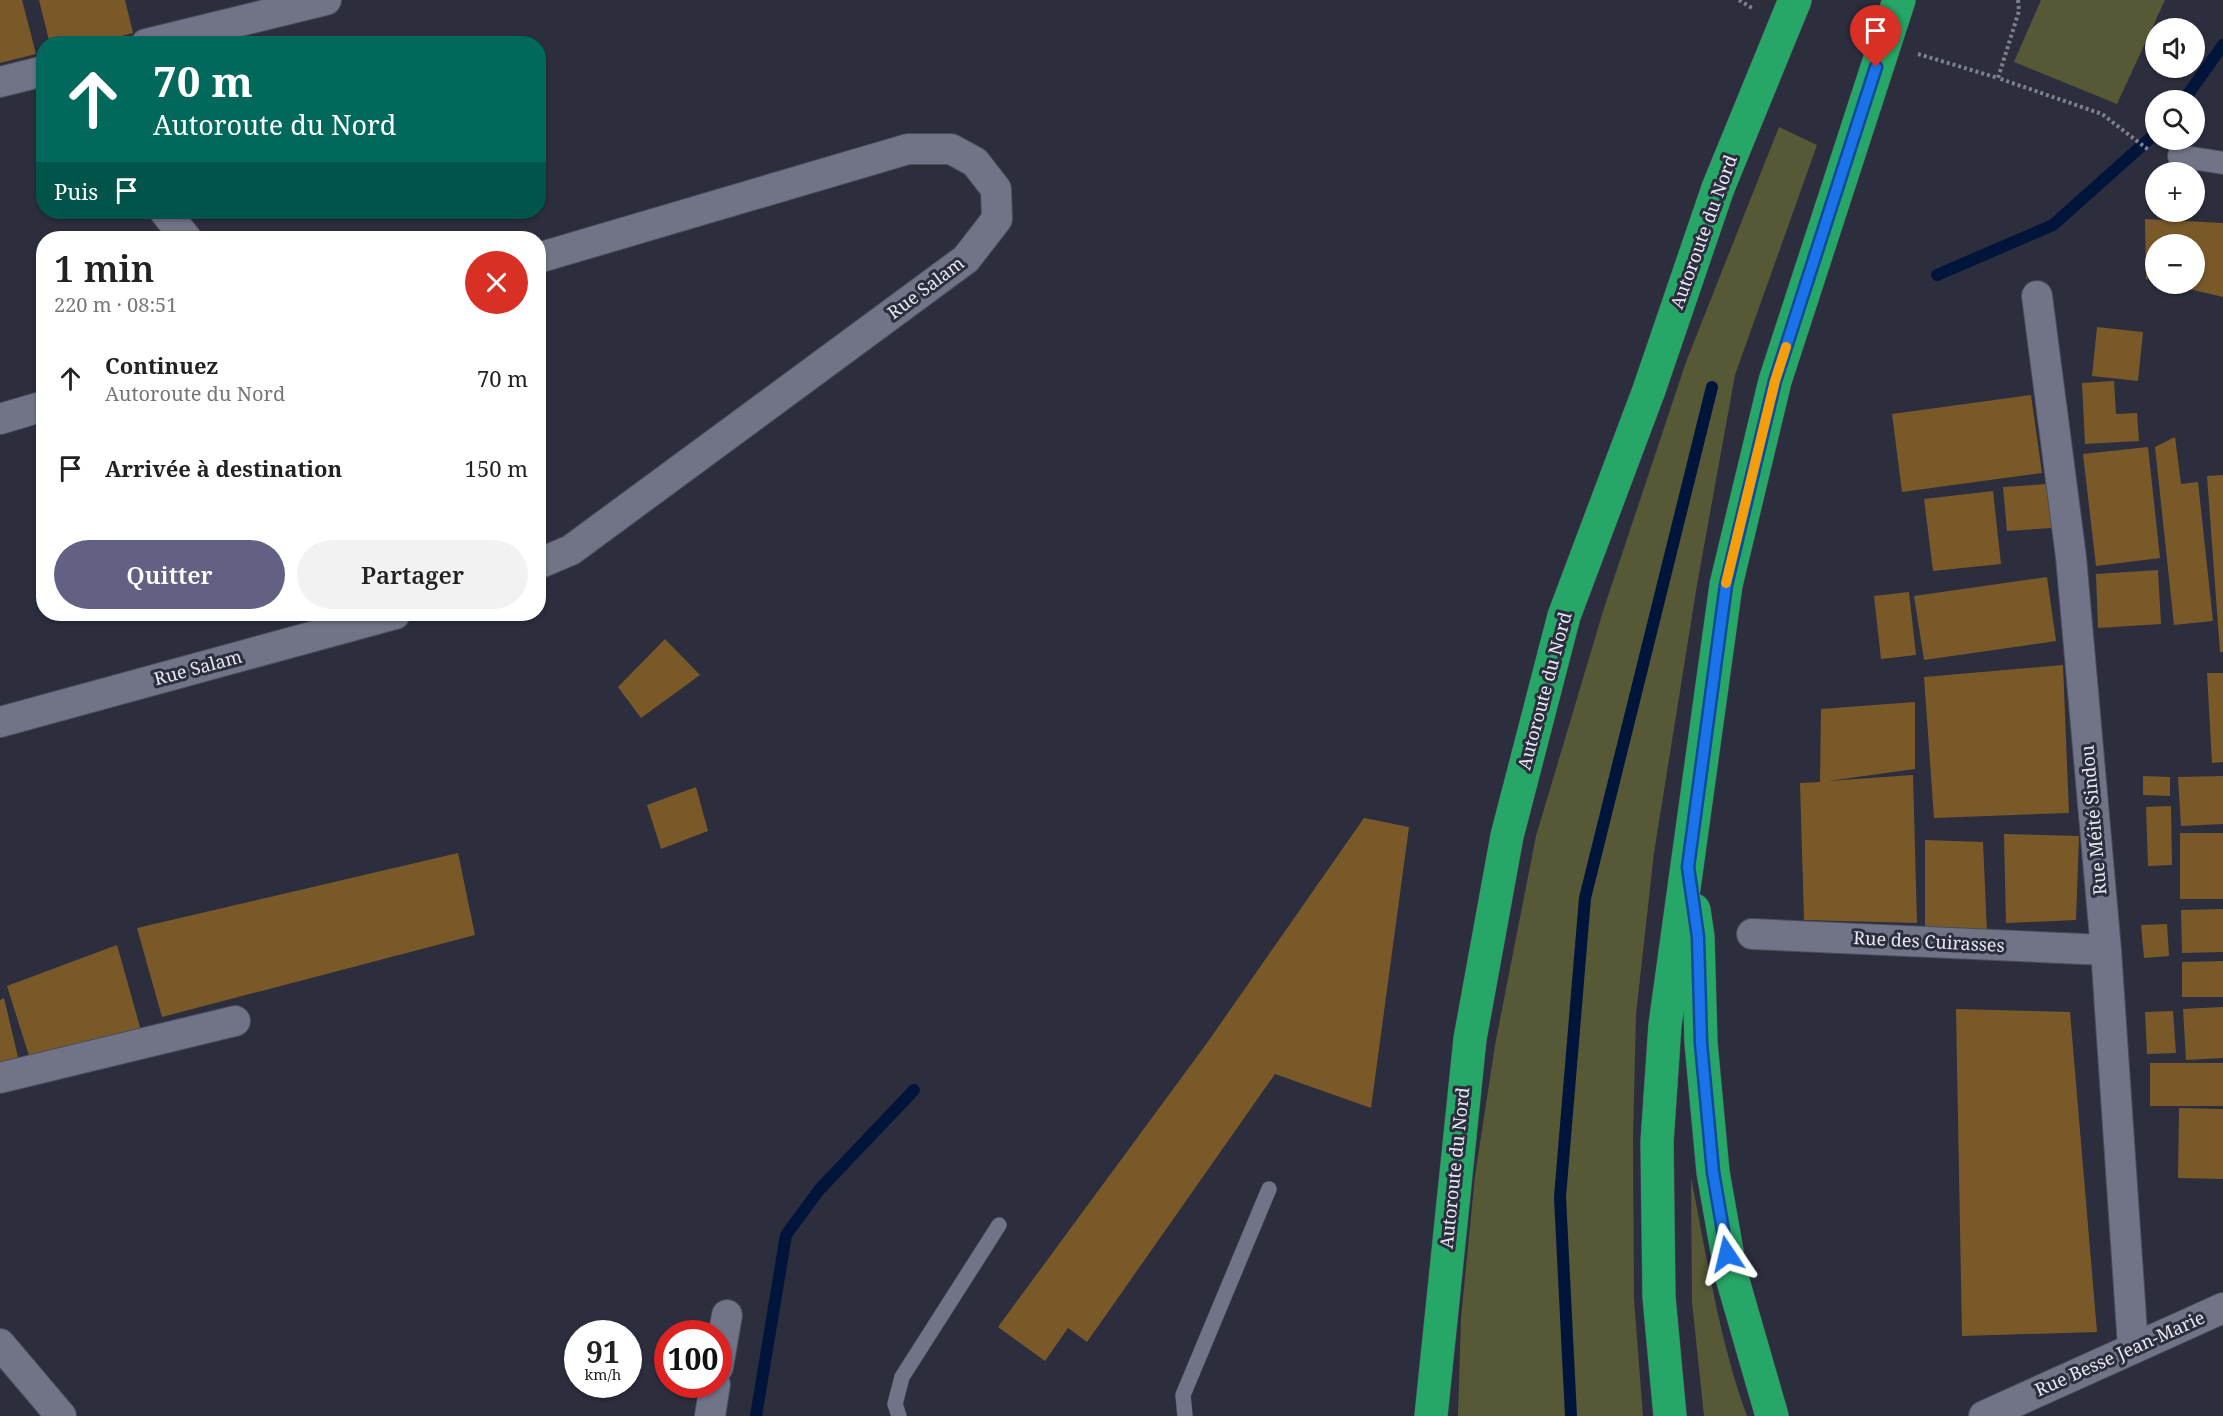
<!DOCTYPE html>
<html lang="fr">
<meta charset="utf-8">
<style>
body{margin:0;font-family:"Noto Serif",serif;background:#f2f2f2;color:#222;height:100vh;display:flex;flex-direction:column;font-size:22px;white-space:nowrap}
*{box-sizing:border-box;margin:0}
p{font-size:20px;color:#767676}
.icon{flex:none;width:33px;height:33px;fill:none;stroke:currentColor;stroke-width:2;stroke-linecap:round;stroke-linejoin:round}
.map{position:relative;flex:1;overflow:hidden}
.panel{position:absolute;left:36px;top:231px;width:510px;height:390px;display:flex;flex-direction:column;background:#fff;border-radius:24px;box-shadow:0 2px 4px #0004}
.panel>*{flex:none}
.hud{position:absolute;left:36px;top:36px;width:510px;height:183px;border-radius:24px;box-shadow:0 2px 4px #0004;background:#00695c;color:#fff;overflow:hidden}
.controls{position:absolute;left:2145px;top:18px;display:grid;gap:12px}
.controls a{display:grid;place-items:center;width:60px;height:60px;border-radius:50%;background:#fff;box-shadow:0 2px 4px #0004;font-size:30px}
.speed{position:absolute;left:564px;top:1320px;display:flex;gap:12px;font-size:30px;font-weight:700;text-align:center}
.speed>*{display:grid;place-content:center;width:78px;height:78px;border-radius:50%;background:#fff;box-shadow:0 2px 4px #0004;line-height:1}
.speed small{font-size:15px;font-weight:400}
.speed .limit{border:9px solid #d22;background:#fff;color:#111}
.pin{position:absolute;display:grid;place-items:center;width:51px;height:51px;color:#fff;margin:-62px -26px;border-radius:50% 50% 50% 0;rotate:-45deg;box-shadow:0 0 6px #0007}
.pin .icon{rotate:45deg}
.me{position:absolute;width:66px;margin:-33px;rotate:350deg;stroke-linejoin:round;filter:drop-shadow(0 0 4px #0008)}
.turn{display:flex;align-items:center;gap:21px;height:126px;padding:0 18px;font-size:27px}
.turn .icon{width:78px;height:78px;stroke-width:2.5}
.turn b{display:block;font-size:42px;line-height:51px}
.then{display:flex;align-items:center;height:57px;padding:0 18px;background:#0003;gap:12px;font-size:22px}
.round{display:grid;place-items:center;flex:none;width:63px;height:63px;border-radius:32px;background:#f2f2f2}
.head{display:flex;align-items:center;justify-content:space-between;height:102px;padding:0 18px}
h1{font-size:36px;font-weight:600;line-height:45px}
.cta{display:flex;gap:12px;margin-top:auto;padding:12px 18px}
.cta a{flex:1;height:69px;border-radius:36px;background:#636183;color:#fff;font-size:24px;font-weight:600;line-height:69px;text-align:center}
.cta a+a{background:#f2f2f2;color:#222}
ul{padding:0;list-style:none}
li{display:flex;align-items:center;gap:18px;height:90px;padding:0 18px}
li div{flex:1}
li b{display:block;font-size:22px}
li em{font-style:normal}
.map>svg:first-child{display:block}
.green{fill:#565836}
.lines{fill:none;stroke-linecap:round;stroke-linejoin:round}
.stream{stroke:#001539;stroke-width:12}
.building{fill:#7a5929}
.service-casing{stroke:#4b4d5b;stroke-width:16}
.pedestrian-casing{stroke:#4b4d5b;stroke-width:24}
.minor-casing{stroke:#4b4d5b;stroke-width:32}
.motorway-casing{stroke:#4b4d5b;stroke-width:34}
.path{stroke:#7e808e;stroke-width:4;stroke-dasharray:3 3;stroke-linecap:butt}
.service{stroke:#717387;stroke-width:15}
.pedestrian{stroke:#717387;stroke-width:22}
.minor{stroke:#717387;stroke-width:30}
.motorway{stroke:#27a767;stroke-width:33}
.route-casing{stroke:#114b97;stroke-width:15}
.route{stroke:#1a73e8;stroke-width:10}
.slow{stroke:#f59e0b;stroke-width:10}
.labels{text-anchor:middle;stroke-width:6;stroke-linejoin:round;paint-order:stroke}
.street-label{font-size:18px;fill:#e6e8f3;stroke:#2c2e3e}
</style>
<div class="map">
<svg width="2223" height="1416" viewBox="0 0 2223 1416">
<rect width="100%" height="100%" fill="#2c2e3e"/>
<path class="green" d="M2041,0H2165L2117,104L2014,62Z
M1779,127L1817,145L1735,375L1697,585L1654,853L1636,1014L1633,1139L1634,1299L1643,1416H1458L1461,1318L1475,1176L1495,1045L1536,836L1604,608L1686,362Z
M1691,1178C1707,1257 1719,1340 1747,1416H1704L1692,1302Z"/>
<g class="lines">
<path class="stream" d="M2184,100L2223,45
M1937,275L2053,225L2156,133
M756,1416L786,1235L819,1190L914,1090
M1571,1416L1560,1197L1585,898L1712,387"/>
</g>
<path class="building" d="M0,0H22L36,54L0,63Z
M39,0H125L133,33L91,44H50Z
M2145,219L2223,223V297L2168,284H2194V244H2156V281L2146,279Z
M2097,327L2143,332L2138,381L2092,376Z
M2114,381L2116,414L2137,413L2139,441L2085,444L2082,383Z
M2031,395L2042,473L1902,492L1892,414Z
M2175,437L2181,484L2198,482L2213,621L2174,625L2155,447Z
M2148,447L2160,558L2096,566L2083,454Z
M2223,475V652H2220L2207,476Z
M2048,484L2052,528L2007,531L2003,487Z
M1993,491L2001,564L1933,571L1924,499Z
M2158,570L2161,624L2098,628L2096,574Z
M2047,577L2056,641L1924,660L1914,596Z
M1909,592L1916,655L1881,659L1874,596Z
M665,639L700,675L641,718L618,687Z
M2063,665L2069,813L1934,818L1924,677Z
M2207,673H2223V762L2212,763Z
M1915,702V769L1828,781L1913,775L1917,923L1804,920L1800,783L1820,782L1821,709Z
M2143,776L2170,777V796L2143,795Z
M2223,776V824L2181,826L2178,777Z
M696,787L708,831L661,849L647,805Z
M2171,806L2172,865L2148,866L2146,807Z
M1364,818L1409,827L1371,1108L1275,1074L1087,1342L1068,1328L1045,1361L998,1327L1207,1043Z
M2180,833H2223V899H2180Z
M2004,834L2079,836L2076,920L2006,923Z
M1925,840L1983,842L1987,933L1925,929Z
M458,853L475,935L162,1017L137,928Z
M2223,909V952L2182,953L2181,910Z
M2167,924L2169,956L2144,958L2141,925Z
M117,945L142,1034L30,1059L7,986Z
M2223,961V997H2182V962Z
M4,998L18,1057L0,1063V1000Z
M2223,1007V1058L2186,1060L2183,1009Z
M1956,1009L2070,1012L2097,1332L1962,1336Z
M2173,1011L2176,1053L2147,1054L2145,1012Z
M2150,1063H2223V1106H2150Z
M2179,1108L2223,1109V1179L2178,1178Z"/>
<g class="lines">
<g class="service-casing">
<path id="service" d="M899,1416L895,1404L902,1377L999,1225
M1185,1416L1183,1395L1269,1189"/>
</g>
<g class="pedestrian-casing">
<path id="pedestrian" d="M2179,156L2223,163"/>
</g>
<g class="minor-casing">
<path id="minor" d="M146,44L326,0
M0,82L44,71
M165,212L186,238
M538,258L908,149H951L975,162L996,189L997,219L966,259L571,550L538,564
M2037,296L2071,557L2106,950L2133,1347
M0,419L44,406
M0,722L395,614
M1752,934L2106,950
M0,1078L235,1021
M0,1344L61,1416
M718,1367L727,1315
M710,1416L715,1384
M1984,1416L2223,1308"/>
</g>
<g class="motorway-casing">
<path id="motorway" d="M1694,910L1698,937L1701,1043L1713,1172L1731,1274L1772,1416
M1431,1416L1470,1039L1507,836L1564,616L1649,390L1718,188L1795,0
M1670,1416L1659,1297L1657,1142L1665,1025L1726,585L1775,381L1899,0"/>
</g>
<path class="path" d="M1739,0L1752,8
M2018,0L2019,11L1998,78L2102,114L2150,151
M1918,54L1998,78"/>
<use href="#service" class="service"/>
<use href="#pedestrian" class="pedestrian"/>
<use href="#minor" class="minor"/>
<use href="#motorway" class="motorway"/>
</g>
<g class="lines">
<g class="route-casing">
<path id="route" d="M1727,1254L1713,1172L1701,1043L1698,937L1688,867L1726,585L1775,381L1876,67"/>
</g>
<use href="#route" class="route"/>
<path class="slow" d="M1726,583L1775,381L1786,347"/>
</g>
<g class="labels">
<g class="street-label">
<text transform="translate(1704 232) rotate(-70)" y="6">Autoroute du Nord</text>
<text transform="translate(926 288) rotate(-37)" y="6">Rue Salam</text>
<text transform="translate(198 668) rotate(-15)" y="6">Rue Salam</text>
<text transform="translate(1545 691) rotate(-75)" y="6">Autoroute du Nord</text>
<text transform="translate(2094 820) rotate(-95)" y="6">Rue Méité Sindou</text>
<text transform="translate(1929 942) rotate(3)" y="6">Rue des Cuirasses</text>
<text transform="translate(1455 1168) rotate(-84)" y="6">Autoroute du Nord</text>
<text transform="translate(2120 1354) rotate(-24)" y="6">Rue Besse Jean-Marie</text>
</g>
</g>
</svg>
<div class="controls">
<a><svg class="icon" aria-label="sound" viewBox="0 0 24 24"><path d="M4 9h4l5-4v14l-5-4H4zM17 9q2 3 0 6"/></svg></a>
<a><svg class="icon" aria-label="search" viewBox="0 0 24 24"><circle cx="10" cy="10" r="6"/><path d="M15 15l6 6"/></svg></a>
<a>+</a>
<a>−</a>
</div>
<div class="speed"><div>91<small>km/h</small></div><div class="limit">100</div></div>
<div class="pin" style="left:1876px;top:67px;background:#d93025"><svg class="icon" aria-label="arrive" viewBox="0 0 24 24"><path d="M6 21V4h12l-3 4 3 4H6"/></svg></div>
<svg class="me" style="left:1727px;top:1254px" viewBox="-20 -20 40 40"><path d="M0-17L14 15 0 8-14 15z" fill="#1a73e8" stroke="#fff" stroke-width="4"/></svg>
<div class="hud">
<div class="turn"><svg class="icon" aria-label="ahead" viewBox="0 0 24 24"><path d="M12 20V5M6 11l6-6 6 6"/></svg><div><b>70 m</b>Autoroute du Nord</div></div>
<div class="then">Puis<svg class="icon" aria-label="arrive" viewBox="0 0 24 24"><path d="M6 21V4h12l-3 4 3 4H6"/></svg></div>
</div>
<section class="panel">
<div class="head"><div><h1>1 min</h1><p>220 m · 08:51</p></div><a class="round" style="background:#d93025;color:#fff"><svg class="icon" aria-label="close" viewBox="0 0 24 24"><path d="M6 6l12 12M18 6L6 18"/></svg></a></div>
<ul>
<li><svg class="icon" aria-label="ahead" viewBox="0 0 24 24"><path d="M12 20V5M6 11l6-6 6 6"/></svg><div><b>Continuez</b><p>Autoroute du Nord</p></div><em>70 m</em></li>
<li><svg class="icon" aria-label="arrive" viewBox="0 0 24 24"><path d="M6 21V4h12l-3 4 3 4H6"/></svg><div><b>Arrivée à destination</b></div><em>150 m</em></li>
</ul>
<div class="cta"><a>Quitter</a><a>Partager</a></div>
</section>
</div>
